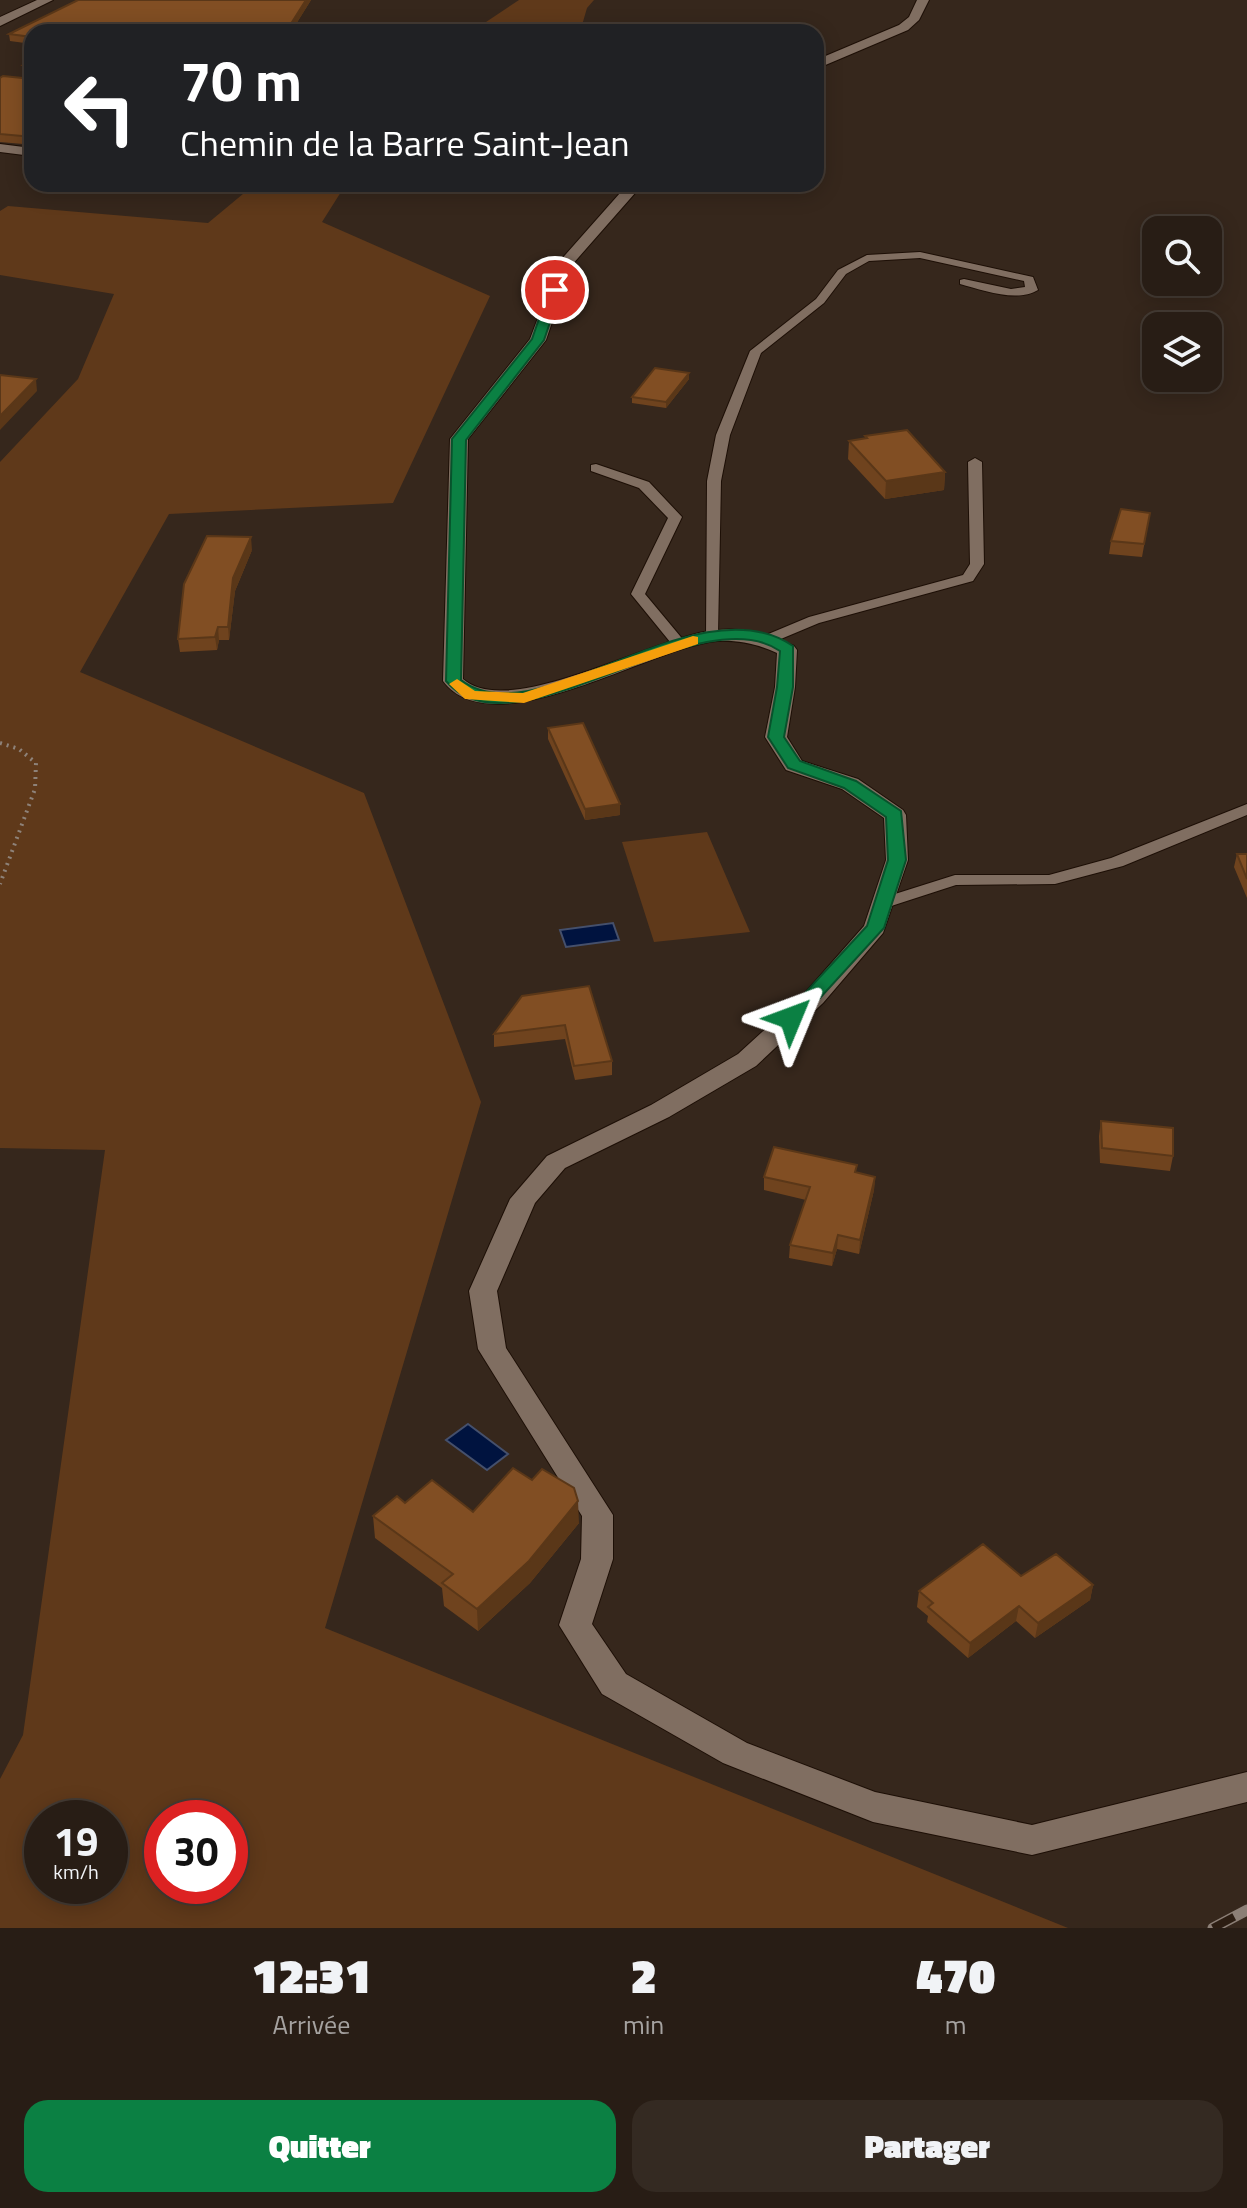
<!DOCTYPE html>
<html lang="fr">
<meta charset="utf-8">
<style>
body{margin:0;font-family:"Titillium Web",sans-serif;background:#342a22;color:#f1f3f6;height:100vh;display:flex;flex-direction:column;font-size:30px;white-space:nowrap}
*{box-sizing:border-box;margin:0}
p{font-size:26px;color:#a5a2a0}
.icon{flex:none;width:44px;height:44px;fill:none;stroke:currentColor;stroke-width:2;stroke-linecap:round;stroke-linejoin:round}
.map{position:relative;height:1928px;overflow:hidden}
.panel{display:flex;flex-direction:column;background:#281d15;flex:1}
.panel>*{flex:none}
.guide{position:absolute;left:24px;top:24px;width:800px;height:168px;border-radius:24px;box-shadow:0 4px 20px #0003,0 0 0 2px #443b34;background:#202124;color:#fff;overflow:hidden}
.fabs{position:absolute;left:1142px;top:216px;display:grid;gap:16px}
.fabs a{display:grid;place-items:center;width:80px;height:80px;border-radius:16px;background:#281d15;box-shadow:0 4px 20px #0003,0 0 0 2px #443b34;font-size:40px}
.speed{position:absolute;left:24px;top:1800px;display:flex;gap:16px;font-size:40px;font-weight:700;text-align:center}
.speed>*{display:grid;place-content:center;width:104px;height:104px;border-radius:50%;background:#281d15;box-shadow:0 4px 20px #0003,0 0 0 2px #443b34;line-height:1}
.speed small{font-size:20px;font-weight:400}
.speed .limit{border:12px solid #d22;background:#fff;color:#111}
.pin{position:absolute;display:grid;place-items:center;width:68px;height:68px;color:#fff;margin:-34px;border:4px solid #fff;border-radius:50%;box-shadow:0 2px 8px #0007}
.me{position:absolute;width:88px;margin:-44px;rotate:46deg;stroke-linejoin:round;filter:drop-shadow(0 0 6px #0008)}
.turn{display:flex;align-items:center;gap:28px;height:168px;padding:0 24px;font-size:36px}
.turn .icon{width:104px;height:104px;stroke-width:2.5}
.turn b{display:block;font-size:56px;line-height:68px}
.eta{display:flex;justify-content:space-evenly;align-items:center;height:136px;text-align:center}
.eta b{font-size:48px;font-weight:800;line-height:56px}
.primary-button{display:flex;gap:16px;margin-top:auto;padding:16px 24px}
.primary-button a{flex:1;height:92px;border-radius:24px;background:#0b8043;color:#fff;font-size:32px;font-weight:800;line-height:92px;text-align:center}
.primary-button a+a{background:#342a22;color:#f1f3f6}
.map>svg:first-child{display:block}
.green{fill:#5f391a;fill-rule:evenodd}
.water{fill:#00133f;stroke:#45506c;stroke-width:2}
.lines{fill:none;stroke-linecap:round;stroke-linejoin:round}
.lane-casing{stroke:#1d0f06;stroke-width:2}
.street-casing{stroke:#1d0f06;stroke-width:2}
.path{stroke:#8e8279;stroke-width:4;stroke-dasharray:2 5;stroke-linecap:butt}
.lane{fill:#806e61;fill-rule:evenodd}
.street{fill:#806e61;fill-rule:evenodd}
.rail-casing{stroke:#8c7f76;stroke-width:11}
.rail{stroke:#2c1d12;stroke-width:8;stroke-dasharray:24;stroke-linecap:butt}
.wall{fill:#6f431e}
.shaded-wall{fill:#5a3718}
.building{fill:#814e23;stroke:#5a3718;stroke-width:2}
.route{fill:#0b8043;stroke:#07532c;stroke-width:2}
.slow{fill:#f59e0b}
</style>
<div class="map">
<svg width="1247" height="1928" viewBox="0 0 1247 1928">
<rect width="100%" height="100%" fill="#36271c"/>
<path class="green" d="M519,0H594L587,8L580,32H471Z
M255,184H346L322,222L490,296L393,503L169,514L80,672L364,793L481,1102L325,1628L1068,1928H0V1779L23,1735L105,1150L0,1148V462L78,379L114,294L0,275V211L8,206L208,223ZM42,1818H110V1886H42ZM162,1818H230V1886H162Z
M707,832L750,932L654,942L622,842Z"/>
<path class="water" d="M613,923L619,940L566,947L560,930Z
M468,1424L508,1454L487,1470L446,1440Z"/>
<g class="lines">
<g class="lane-casing">
<path id="lane" d="M920,252L1033,277L1038,290C1017,303 982,290 960,284V280L964,279L1011,289L1025,287L1024,281L920,258L869,261L846,274L824,303L761,353L730,435L721,481L718,634L711,638L706,637L707,481L716,435L750,351L816,299L838,270L867,255Z
M975,458L982,462L984,564L973,581L819,623L776,641H766V635L809,617L963,575L970,564L968,462Z
M596,464L649,482L682,517L645,594L685,642V648H675L631,594L668,518L639,488L591,471V465Z
M1247,804V815L1123,866L1055,884L956,885L882,909L873,904L876,900L955,875H1049L1111,858Z"/>
</g>
<g class="street-casing">
<path id="street" d="M37,0H53L0,26V17Z
M917,0H929L919,20L908,30L816,69V60L899,25L909,17Z
M0,144L32,148V156L0,152Z
M628,184H643L571,266L546,340L468,439L463,679C510,721 656,635 717,630C746,627 768,635 794,646L797,650L795,687L787,737L802,761L858,779L903,810L906,815L908,860L883,933L823,1003L756,1066L669,1117L565,1168L535,1203L497,1291L506,1348L613,1515V1559L592,1624L626,1674L747,1743L875,1792L1032,1825L1247,1772V1802L1032,1855L873,1822L723,1763L602,1694L559,1625L581,1559L582,1516L478,1349L469,1291L510,1199L547,1156L651,1105L738,1054L805,993L864,926L886,860L884,818L842,789L786,770L765,737L775,687L777,653C757,644 739,640 717,641C651,647 493,748 443,681L450,439L530,339L559,262Z"/>
</g>
<path class="path" d="M0,743L19,749L36,763L35,789L0,884"/>
<use href="#lane" class="lane"/>
<use href="#street" class="street"/>
<g class="rail-casing">
<path id="rail" d="M1213,1928L1247,1910"/>
</g>
<use href="#rail" class="rail"/>
</g>
<path class="wall" d="M311,0L291,32H32V44L10,41L9,34Z
M32,59V74L24,72L23,65Z
M0,78L32,79L23,144L0,142Z
M689,373V379L666,408L632,403V397Z
M865,436L945,472L944,490L885,499L848,459L849,441L865,439Z
M1150,513L1142,557L1109,554L1111,541Z
M252,550L235,591L229,640H219L217,650L180,652L178,639Z
M548,728L620,815L585,820L548,739Z
M1237,854H1247V898L1234,867Z
M589,986L612,1061V1075L575,1080L565,1039L494,1047V1034Z
M1101,1121L1173,1156L1170,1171L1100,1163L1099,1136Z
M857,1172L875,1177L874,1190L859,1254L837,1249L832,1266L789,1258L790,1245L806,1200L764,1190V1177Z
M473,1512L579,1523L530,1583L478,1631L444,1606L442,1588L375,1538L373,1516Z
M1021,1576L1093,1585L1090,1600L1035,1638L1016,1621L968,1658L927,1622L928,1616L917,1607L919,1591Z"/>
<path class="shaded-wall" d="M306,0H311L291,32H287V30Z
M32,131V139L23,144L22,136Z
M689,373V379L666,408V402Z
M36,379L37,391L0,430V416Z
M945,472L944,490L885,499L886,481Z
M251,537L252,550L235,591L229,640L228,627L233,578Z
M218,627L219,640L217,650L215,637Z
M620,804V815L585,820V809Z
M875,1177L874,1190L859,1254L860,1240Z
M838,1235L837,1249L832,1266L833,1253Z
M578,1501L579,1523L530,1583L478,1631L477,1609Z
M1093,1585L1090,1600L1035,1638L1038,1623Z
M1019,1606L1016,1621L968,1658L970,1643Z"/>
<path class="building" d="M78,0H306L287,30L268,27L259,32H32V37L9,34Z
M32,59V66L23,65Z
M3,76L32,79V131L22,136L0,134V78Z
M655,368L689,373L666,402L632,397Z
M0,375L36,379L0,416Z
M907,430L945,472L886,481L849,441L867,438L865,436Z
M1121,509L1150,513L1144,544L1111,541Z
M207,536L251,537L233,578L228,627H218L215,637L178,639L184,584Z
M583,723L620,804L585,809L548,728Z
M1237,854H1247V879Z
M589,986L612,1061L574,1066L565,1025L494,1034L522,996Z
M1101,1121L1173,1128V1156L1102,1148Z
M774,1147L857,1165L855,1172L875,1177L860,1240L838,1235L833,1253L790,1245L810,1187L764,1177Z
M513,1468L532,1480L542,1469L574,1488L578,1501L529,1561L477,1609L442,1583L453,1574L373,1516L397,1496L405,1503L432,1480L473,1512Z
M983,1544L1021,1576L1056,1554L1093,1585L1038,1623L1019,1606L970,1643L928,1607L933,1603L919,1591Z"/>
<path class="route" d="M555,286L561,290L544,340L466,440L461,680C537,739 696,580 793,646V687L784,737L800,761L856,781L901,811L906,860L884,928L798,1022H785L782,1018L867,926L888,860L886,817L844,788L788,768L768,737L777,687L780,651C698,594 514,761 446,681L452,439L532,339L549,290Z"/>
<path class="slow" d="M693,636L698,637V644L524,703L465,699L449,684L457,679L475,691L523,693Z"/>
</svg>
<div class="fabs">
<a><svg class="icon" aria-label="search" viewBox="0 0 24 24"><circle cx="10" cy="10" r="6"/><path d="M15 15l6 6"/></svg></a>
<a><svg class="icon" aria-label="layers" viewBox="0 0 24 24"><path d="M12 4l9 5-9 5-9-5zM3 14l9 5 9-5"/></svg></a>
</div>
<div class="speed"><div>19<small>km/h</small></div><div class="limit">30</div></div>
<div class="pin" style="left:555px;top:290px;background:#d93025"><svg class="icon" aria-label="arrive" viewBox="0 0 24 24"><path d="M6 21V4h12l-3 4 3 4H6"/></svg></div>
<svg class="me" style="left:791px;top:1018px" viewBox="-20 -20 40 40"><path d="M0-17L14 15 0 8-14 15z" fill="#0b8043" stroke="#fff" stroke-width="4"/></svg>
<div class="guide">
<div class="turn"><svg class="icon" aria-label="left" viewBox="0 0 24 24"><path d="M17 20v-9H6M10 6l-5 5 5 5"/></svg><div><b>70 m</b>Chemin de la Barre Saint-Jean</div></div>
</div>
</div>
<section class="panel">
<div class="eta">
<div><b>12:31</b><p>Arrivée</p></div>
<div><b>2</b><p>min</p></div>
<div><b>470</b><p>m</p></div>
</div>
<div class="primary-button"><a>Quitter</a><a>Partager</a></div>
</section>
